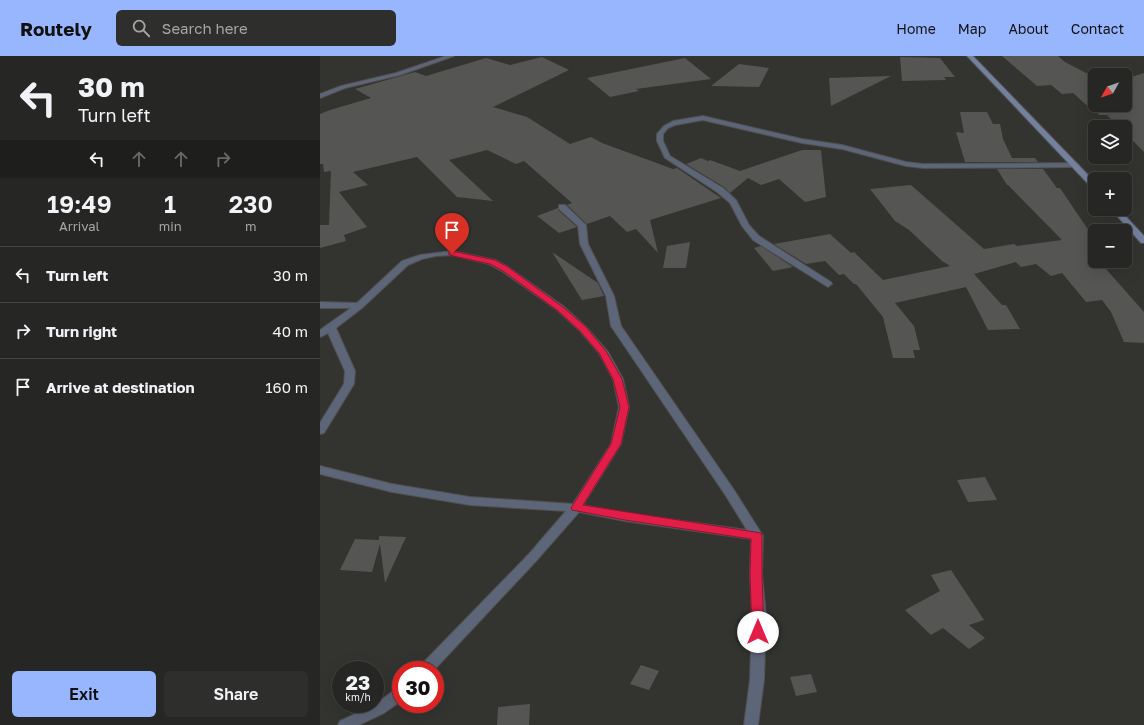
<!DOCTYPE html>
<meta charset="utf-8">
<style>
body{margin:0;font-family:"Golos Text",sans-serif;background:#2e2e2c;color:#f1f3f6;height:100vh;display:flex;flex-direction:column;font-size:15px;white-space:nowrap}
*{box-sizing:border-box;margin:0}
p{font-size:13px;color:#a4a5a6}
.icon{flex:none;width:22px;height:22px;fill:none;stroke:currentColor;stroke-width:2;stroke-linecap:round;stroke-linejoin:round}
.map{position:relative;flex:1;overflow:hidden}
.sheet{display:flex;flex-direction:column;background:#262624;width:320px}
.sheet>*{flex:none}
.banner{background:#262624;color:#f1f3f6;overflow:hidden}
.needle{width:26px;rotate:230deg}
.buttons{position:absolute;left:768px;top:12px;display:grid;gap:8px}
.buttons a{display:grid;place-items:center;width:44px;height:44px;border-radius:6px;background:#262624;box-shadow:0 4px 16px #0002,0 0 0 1px #424341;font-size:20px}
.speed{position:absolute;left:12px;top:605px;display:flex;gap:8px;font-size:20px;font-weight:700;text-align:center}
.speed>*{display:grid;place-content:center;width:52px;height:52px;border-radius:50%;background:#262624;box-shadow:0 4px 16px #0002,0 0 0 1px #424341;line-height:1}
.speed small{font-size:10px;font-weight:400}
.speed .limit{border:6px solid #d22;background:#fff;color:#111}
.pin{position:absolute;display:grid;place-items:center;width:34px;height:34px;color:#fff;margin:-41px -17px;border-radius:50% 50% 50% 0;rotate:-45deg;box-shadow:0 0 4px #0007}
.pin .icon{rotate:45deg}
.me{position:absolute;width:44px;margin:-22px;rotate:0deg;stroke-linejoin:round;filter:drop-shadow(0 0 3px #0008)}
.turn{display:flex;align-items:center;gap:14px;height:84px;padding:0 12px;font-size:18px}
.turn .icon{width:52px;height:52px;stroke-width:2.5}
.turn b{display:block;font-size:28px;line-height:34px}
.lanes{display:flex;align-items:center;height:38px;padding:0 12px;background:#0003;justify-content:center;gap:20px;direction:ltr}
.lanes .off{opacity:.35}
.eta{display:flex;justify-content:space-evenly;align-items:center;height:68px;text-align:center}
.eta b{font-size:24px;font-weight:600;line-height:28px}
.cta{display:flex;gap:8px;margin-top:auto;padding:8px 12px}
.cta a{flex:1;height:46px;border-radius:6px;background:#97b6fd;color:#111;font-size:16px;font-weight:600;line-height:46px;text-align:center}
.cta a+a{background:#2e2e2c;color:#f1f3f6}
ul{padding:0;list-style:none}
li{display:flex;align-items:center;gap:12px;height:56px;padding:0 12px;border-top:1px solid #424341}
li div{flex:1}
li b{display:block;font-size:15px}
li em{font-style:normal}
header{display:flex;align-items:center;gap:24px;box-sizing:border-box;height:56px;padding:0 20px;background:#97b6fd;color:#111}
header strong{font-size:19px}
nav{display:flex;gap:22px;margin-inline-start:auto;font-size:14px}
.search{width:280px;height:36px;background:#2e2e2c;display:flex;align-items:center;gap:10px;box-sizing:border-box;padding:0 14px;border-radius:6px;color:#a4a5a6;font-size:15px}
main{display:flex;flex:1;min-height:0}
.map>svg:first-child{display:block}
.building{fill:#555653}
.lines{fill:none;stroke-linecap:round;stroke-linejoin:round}
.street-casing{stroke:#50504e;stroke-width:2}
.secondary-casing{stroke:#50504e;stroke-width:2}
.street{fill:#5d6578;fill-rule:evenodd}
.secondary{fill:#73819f;fill-rule:evenodd}
.route{fill:#e11d48;stroke:#92132f}
</style>
<header>
<strong>Routely</strong>
<div class="search"><svg class="icon" aria-label="search" viewBox="0 0 24 24"><circle cx="10" cy="10" r="6"/><path d="M15 15l6 6"/></svg>Search here</div>
<nav><a>Home</a><a>Map</a><a>About</a><a>Contact</a></nav>
</header>
<main>
<section class="sheet">
<div class="banner">
<div class="turn"><svg class="icon" aria-label="left" viewBox="0 0 24 24"><path d="M17 20v-9H6M10 6l-5 5 5 5"/></svg><div><b>30 m</b>Turn left</div></div>
<div class="lanes"><svg class="icon" aria-label="left" viewBox="0 0 24 24"><path d="M17 20v-9H6M10 6l-5 5 5 5"/></svg><svg class="icon off" aria-label="ahead" viewBox="0 0 24 24"><path d="M12 20V5M6 11l6-6 6 6"/></svg><svg class="icon off" aria-label="ahead" viewBox="0 0 24 24"><path d="M12 20V5M6 11l6-6 6 6"/></svg><svg class="icon off" aria-label="right" viewBox="0 0 24 24"><path d="M7 20v-9h11M14 6l5 5-5 5"/></svg></div>
</div>
<div class="eta">
<div><b>19:49</b><p>Arrival</p></div>
<div><b>1</b><p>min</p></div>
<div><b>230</b><p>m</p></div>
</div>
<ul>
<li><svg class="icon" aria-label="left" viewBox="0 0 24 24"><path d="M17 20v-9H6M10 6l-5 5 5 5"/></svg><div><b>Turn left</b></div><em>30 m</em></li>
<li><svg class="icon" aria-label="right" viewBox="0 0 24 24"><path d="M7 20v-9h11M14 6l5 5-5 5"/></svg><div><b>Turn right</b></div><em>40 m</em></li>
<li><svg class="icon" aria-label="arrive" viewBox="0 0 24 24"><path d="M6 21V4h12l-3 4 3 4H6"/></svg><div><b>Arrive at destination</b></div><em>160 m</em></li>
</ul>
<div class="cta"><a>Exit</a><a>Share</a></div>
</section>
<div class="map">
<svg width="824" height="669" viewBox="0 0 824 669">
<rect width="100%" height="100%" fill="#333330"/>
<path class="building" d="M682,0H738L745,6L768,18L782,17L784,19H775V49H805V23L824,17V96L805,77V71H799L787,59H779L776,55H773L753,37L742,38L731,29L717,30Z
M222,1L249,14L173,51L207,61L250,88L271,81L282,87L353,113L357,112L401,142L330,164L338,197L316,173L307,176L290,160L267,168L247,149L252,147L204,105L196,108L167,94L129,104L173,145L137,141L97,101L33,116L48,129L19,136L47,171L24,179L26,185L0,192V169H9L11,115L4,116L3,108H0V58L10,54L51,42L35,33L95,16L106,20L166,2L190,9Z
M580,1L620,2L635,21H624L626,24L582,25Z
M365,2L391,23L316,33L319,35L290,41L267,22Z
M419,8L449,12L439,31L391,30Z
M571,20L511,50L509,22Z
M640,56H667L673,68H680L683,83L692,102H715L718,106H645L636,76L644,77Z
M482,94H501L506,141L485,146L459,123L441,129L428,122L410,137L404,131L366,108L381,102L388,105L390,104L420,115Z
M677,113H723L737,132H740L767,172H777L780,175H775V205H779L824,256V287L804,286L791,256L782,244L766,246L742,217L731,220L716,208L701,211L696,206L654,218L682,249H686L700,273L668,274L646,231L575,247L594,270L600,294H593L595,302H573L563,261L536,228H534L524,218L519,219L505,205L486,208L454,188L510,178L531,197L534,196L563,224L630,210L622,205L589,174L575,165L550,133L591,129L664,193L694,188L697,190L742,184L688,129H687Z
M238,152V154L257,171L239,177L217,160Z
M370,186L366,212H343L347,190Z
M441,190L473,211L453,215L434,192Z
M232,196L278,227L284,240L262,244Z
M665,421L677,444L648,446L637,424Z
M59,480L86,481L65,527L60,488L52,516L20,514L35,483L59,484Z
M631,514L664,564L649,569L665,582L649,593L623,572L611,579L585,554L620,535L611,519Z
M321,609L339,615L329,634L310,628Z
M491,618L497,636L476,640L470,621Z
M210,648L209,669H177L178,651Z"/>
<g class="lines">
<g class="street-casing">
<path id="street" d="M126,0H134L80,19L25,32L0,42V38L21,30L76,17Z
M383,60L482,83L522,89L586,106L603,108L756,107L759,109L756,111L603,112L586,110L522,93L482,87L383,64L355,69L348,72L343,78V85L350,100L403,132L416,144L429,169L439,180L511,226L512,228L508,231L433,184L422,170L410,147L397,136L345,102L337,85V78L344,70L353,65Z
M239,149H245L266,169L268,188L294,240L301,270L414,434L443,480L442,519L446,560L444,624L438,669H424L430,624L432,560L430,519L431,483L305,465L259,456L217,504L114,614H98L100,610L209,498L246,455L150,449L72,436L0,418V410L72,428L150,441L253,448L291,388L299,351L293,323L279,297L260,275L237,254L182,215L169,208L132,199L116,200L102,203L88,209L42,252L16,272L35,315L34,328L4,377L0,378V367L24,328L25,315L8,277L0,281V274L31,252H0V246L37,247L82,205L100,199L132,195L175,204L188,211L243,250L266,271L288,296L303,323L309,351L301,388L263,449L305,457L427,474L406,440L291,270L286,240L260,188L258,170L239,153Z
M81,631V645L64,657L39,669H18L20,665L54,649L76,633Z"/>
</g>
<g class="secondary-casing">
<path id="secondary" d="M647,0H653L775,126V132H772Z
M791,153H799L824,180V187H821Z"/>
</g>
<use href="#street" class="street"/>
<use href="#secondary" class="secondary"/>
</g>
<path class="route" d="M132,195L175,204L188,211L243,251L266,271L286,295L302,323L309,351L301,388L263,449L441,477L442,480V519L444,576L442,580L438,581L434,580L432,576L430,519L431,483L305,464L252,454L251,452L291,388L300,351L293,323L279,297L260,275L237,254L183,215L170,208L129,199V196Z"/>
</svg>
<div class="buttons">
<a><svg class="needle" viewBox="-14 -14 28 28"><path d="M0-13l5 13h-10z" fill="#e53935"/><path d="M0 13l5-13h-10z" fill="#a4a5a6"/></svg></a>
<a><svg class="icon" aria-label="layers" viewBox="0 0 24 24"><path d="M12 4l9 5-9 5-9-5zM3 14l9 5 9-5"/></svg></a>
<a>+</a>
<a>−</a>
</div>
<div class="speed"><div>23<small>km/h</small></div><div class="limit">30</div></div>
<div class="pin" style="left:132px;top:198px;background:#d93025"><svg class="icon" aria-label="arrive" viewBox="0 0 24 24"><path d="M6 21V4h12l-3 4 3 4H6"/></svg></div>
<svg class="me" style="left:438px;top:576px" viewBox="-20 -20 40 40"><circle r="19" fill="#fff"/><path d="M0-13L10 11 0 6-10 11z" fill="#e11d48"/></svg>
</div>
</main>
